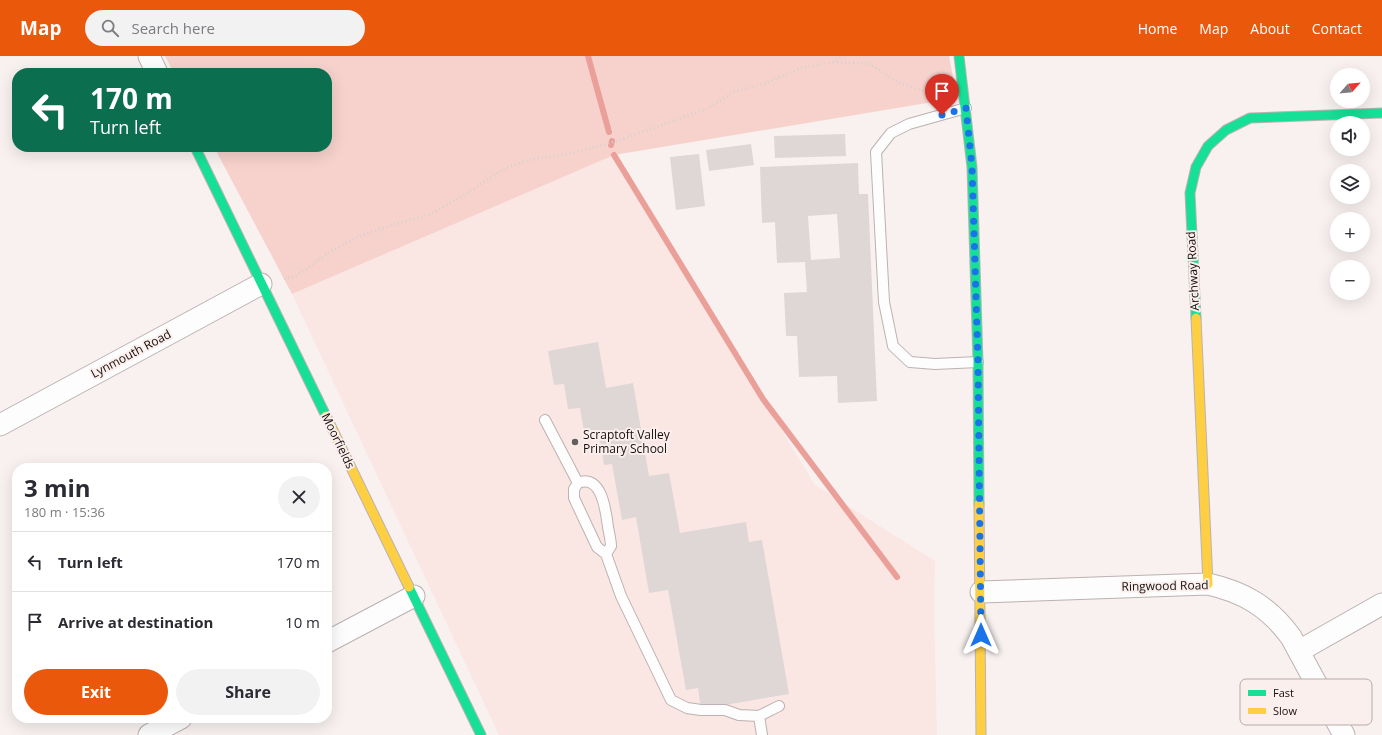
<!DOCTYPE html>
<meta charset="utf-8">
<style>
body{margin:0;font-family:"Open Sans",sans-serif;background:#f2f2f3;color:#2b2b33;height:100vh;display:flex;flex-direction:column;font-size:15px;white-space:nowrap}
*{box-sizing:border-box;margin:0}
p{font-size:13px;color:#7c7c81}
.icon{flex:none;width:22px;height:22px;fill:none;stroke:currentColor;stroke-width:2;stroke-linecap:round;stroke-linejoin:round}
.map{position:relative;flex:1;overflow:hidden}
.sheet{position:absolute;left:12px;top:407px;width:320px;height:260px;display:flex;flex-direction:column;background:#fff;border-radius:16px;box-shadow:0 4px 16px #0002}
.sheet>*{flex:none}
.guide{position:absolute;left:12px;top:12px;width:320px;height:84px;border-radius:16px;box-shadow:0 4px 16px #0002;background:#0b6e4f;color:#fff;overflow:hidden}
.needle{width:26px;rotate:63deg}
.fabs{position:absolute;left:1330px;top:12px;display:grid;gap:8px}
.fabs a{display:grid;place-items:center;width:40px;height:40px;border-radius:50%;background:#fff;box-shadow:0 4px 16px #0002;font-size:20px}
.pin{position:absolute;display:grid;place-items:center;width:34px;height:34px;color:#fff;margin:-41px -17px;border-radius:50% 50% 50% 0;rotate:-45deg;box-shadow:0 0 4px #0007}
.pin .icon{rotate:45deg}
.me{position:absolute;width:44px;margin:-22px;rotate:0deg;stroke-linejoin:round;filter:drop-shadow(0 0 3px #0008)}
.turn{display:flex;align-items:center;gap:14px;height:84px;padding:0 12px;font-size:18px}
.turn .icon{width:52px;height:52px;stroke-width:2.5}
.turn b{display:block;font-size:28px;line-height:34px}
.round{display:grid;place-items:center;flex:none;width:42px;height:42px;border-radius:21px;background:#f2f2f3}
.headline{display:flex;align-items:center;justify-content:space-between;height:68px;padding:0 12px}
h1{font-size:24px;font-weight:700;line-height:30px}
.primary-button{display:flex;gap:8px;margin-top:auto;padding:8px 12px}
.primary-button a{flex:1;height:46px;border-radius:24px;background:#ea580c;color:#fff;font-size:16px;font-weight:700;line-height:46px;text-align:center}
.primary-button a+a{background:#f2f2f3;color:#2b2b33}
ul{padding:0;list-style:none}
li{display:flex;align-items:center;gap:12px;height:60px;padding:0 12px;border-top:1px solid #e1e1e2}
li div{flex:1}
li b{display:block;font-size:15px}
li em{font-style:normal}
header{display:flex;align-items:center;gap:24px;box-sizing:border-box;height:56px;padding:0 20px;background:#ea580c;color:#fff}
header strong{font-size:19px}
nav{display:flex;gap:22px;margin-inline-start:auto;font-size:14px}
.search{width:280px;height:36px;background:#f2f2f3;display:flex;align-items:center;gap:10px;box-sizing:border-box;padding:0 14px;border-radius:22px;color:#7c7c81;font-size:15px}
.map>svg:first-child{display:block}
.built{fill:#fae6e3}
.green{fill:#f7d1cc}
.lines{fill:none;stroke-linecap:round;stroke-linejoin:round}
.stream{stroke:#eaa099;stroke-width:6}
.building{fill:#dfd7d6;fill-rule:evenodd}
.lane-casing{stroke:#bbb2b1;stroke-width:12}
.street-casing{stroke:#bbb2b1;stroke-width:23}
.fast-casing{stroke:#bbb2b1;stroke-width:11}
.slow-casing{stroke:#bbb2b1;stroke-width:11}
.path{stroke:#d3d1d0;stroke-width:2.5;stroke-dasharray:1 3;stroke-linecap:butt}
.lane{stroke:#fefdfd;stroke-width:10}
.street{stroke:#fefdfd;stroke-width:21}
.fast{stroke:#16e098;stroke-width:9}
.slow{stroke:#ffcf43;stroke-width:9}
.route{stroke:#1a73e8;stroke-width:7;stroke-dasharray:0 12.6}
.poi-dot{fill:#655d5b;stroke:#fbefed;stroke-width:1.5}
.labels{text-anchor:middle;stroke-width:4;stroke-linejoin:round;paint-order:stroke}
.street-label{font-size:12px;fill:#160d0b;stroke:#fbefed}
.poi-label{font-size:12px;fill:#160d0b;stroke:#fbefed;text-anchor:start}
.key{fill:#fbefed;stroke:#b6aba9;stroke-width:1}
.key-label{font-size:11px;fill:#160d0b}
</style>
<header>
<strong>Map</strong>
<div class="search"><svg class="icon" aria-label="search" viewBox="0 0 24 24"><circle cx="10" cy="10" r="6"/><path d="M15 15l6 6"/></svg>Search here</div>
<nav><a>Home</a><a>Map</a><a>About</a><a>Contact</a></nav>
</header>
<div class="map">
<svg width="1382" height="679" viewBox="0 0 1382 679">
<rect width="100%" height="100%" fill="#f8f1f0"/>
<path class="built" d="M614,99L815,429L935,505L934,553L937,679H499L292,238Z"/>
<path class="green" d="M165,0H949L957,42L614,99L292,238L214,91H327V17H174Z"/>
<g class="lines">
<path class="stream" d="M588,0L609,76
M611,89L612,85
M614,99L763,343L897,521"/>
</g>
<path class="building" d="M845,78L846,100L775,102L774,80Z
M751,88L754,109L709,115L706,94Z
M699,98L705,150L676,154L670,101Z
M858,107L859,138H868L877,345L838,347L837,320L799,321L797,280H786L784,237L807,236L805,206L777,207L775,166L762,167L760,111ZM837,158L840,202L811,204L808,160Z
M598,286L606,332L633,327L649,420L669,417L680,477L746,466L749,486L762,484L789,638L701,653L698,632L686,634L668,534L649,537L636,461L622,464L612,408L604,409L599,378L585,381L580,352L568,353L564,328L554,329L548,295Z"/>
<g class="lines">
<g class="lane-casing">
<path id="lane" d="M966,52L909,68L891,77L876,96L884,246L893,290L910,306L935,308L978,306
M545,364L578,427L574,433V442L597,491L606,498L621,540L671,644L687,652L701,654H725L739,659L759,660L779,650
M578,427C602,417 606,456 608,471C609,477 611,485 611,490C610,492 607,496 606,498
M759,660L762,679"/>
</g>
<g class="street-casing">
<path id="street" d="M149,0L157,17
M0,369L261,228
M981,536L1208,528C1244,536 1269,551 1291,581L1344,679
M327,586L414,540
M1299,595L1382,548
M149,679L181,662"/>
</g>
<g class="fast-casing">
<path id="fast" d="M959,0L972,111L978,306L979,448
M195,91L326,360
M1196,262L1190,137L1196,111L1208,90L1226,74L1250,62L1382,57
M409,531L481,679"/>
</g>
<g class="slow-casing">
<path id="slow" d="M1196,262L1208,528
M326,360L409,531
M979,448L981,679"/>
</g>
<path class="path" d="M833,6L870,8L899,27L936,39H942
M284,223L296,220L331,195L360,180L395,168L429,159L464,139L505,112L529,104L567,98L614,86L709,52L733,36L764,28L801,12L833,6L842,0"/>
<use href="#lane" class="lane"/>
<use href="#street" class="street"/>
<use href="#fast" class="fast"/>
<use href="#slow" class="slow"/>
</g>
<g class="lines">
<path class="route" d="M942,59L966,52L972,111L978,306L981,579"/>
</g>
<circle class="poi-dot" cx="575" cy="386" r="4"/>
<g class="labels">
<g class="street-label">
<text transform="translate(1193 215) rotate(-93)" y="4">Archway Road</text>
<text transform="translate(131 298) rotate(-28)" y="4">Lynmouth Road</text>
<text transform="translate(338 385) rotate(64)" y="4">Moorfields</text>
<text transform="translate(1165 530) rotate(-1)" y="4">Ringwood Road</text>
</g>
<g class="poi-label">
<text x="583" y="383">Scraptoft Valley<tspan x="583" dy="14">Primary School</tspan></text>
</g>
</g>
<rect x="1240" y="623" width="132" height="46" rx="6" class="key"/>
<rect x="1248" y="634" width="18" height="6" fill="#16e098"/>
<rect x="1248" y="652" width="18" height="6" fill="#ffcf43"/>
<g class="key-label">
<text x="1273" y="641">Fast</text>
<text x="1273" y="659">Slow</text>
</g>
</svg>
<div class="fabs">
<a><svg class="needle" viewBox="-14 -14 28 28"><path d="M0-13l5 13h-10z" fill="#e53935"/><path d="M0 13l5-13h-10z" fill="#7c7c81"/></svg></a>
<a><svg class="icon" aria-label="sound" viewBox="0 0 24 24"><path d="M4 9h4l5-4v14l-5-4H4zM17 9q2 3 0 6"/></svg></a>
<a><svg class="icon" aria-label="layers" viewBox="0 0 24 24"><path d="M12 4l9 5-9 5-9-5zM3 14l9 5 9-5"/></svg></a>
<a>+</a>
<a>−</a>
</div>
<div class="pin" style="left:942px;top:59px;background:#d93025"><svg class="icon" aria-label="arrive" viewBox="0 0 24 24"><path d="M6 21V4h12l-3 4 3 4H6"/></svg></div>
<svg class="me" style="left:981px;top:579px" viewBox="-20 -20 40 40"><path d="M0-17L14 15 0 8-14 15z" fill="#1a73e8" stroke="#fff" stroke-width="4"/></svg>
<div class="guide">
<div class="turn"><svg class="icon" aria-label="left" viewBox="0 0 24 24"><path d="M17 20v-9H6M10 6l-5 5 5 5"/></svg><div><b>170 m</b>Turn left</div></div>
</div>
<section class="sheet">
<div class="headline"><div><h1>3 min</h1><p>180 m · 15:36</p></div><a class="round"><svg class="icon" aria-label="close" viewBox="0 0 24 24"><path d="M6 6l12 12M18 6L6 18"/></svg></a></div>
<ul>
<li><svg class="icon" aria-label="left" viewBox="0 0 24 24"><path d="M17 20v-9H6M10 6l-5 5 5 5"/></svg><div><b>Turn left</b></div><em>170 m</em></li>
<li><svg class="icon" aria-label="arrive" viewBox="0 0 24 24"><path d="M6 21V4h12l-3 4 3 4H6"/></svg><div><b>Arrive at destination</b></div><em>10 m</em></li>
</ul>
<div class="primary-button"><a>Exit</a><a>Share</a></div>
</section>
</div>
